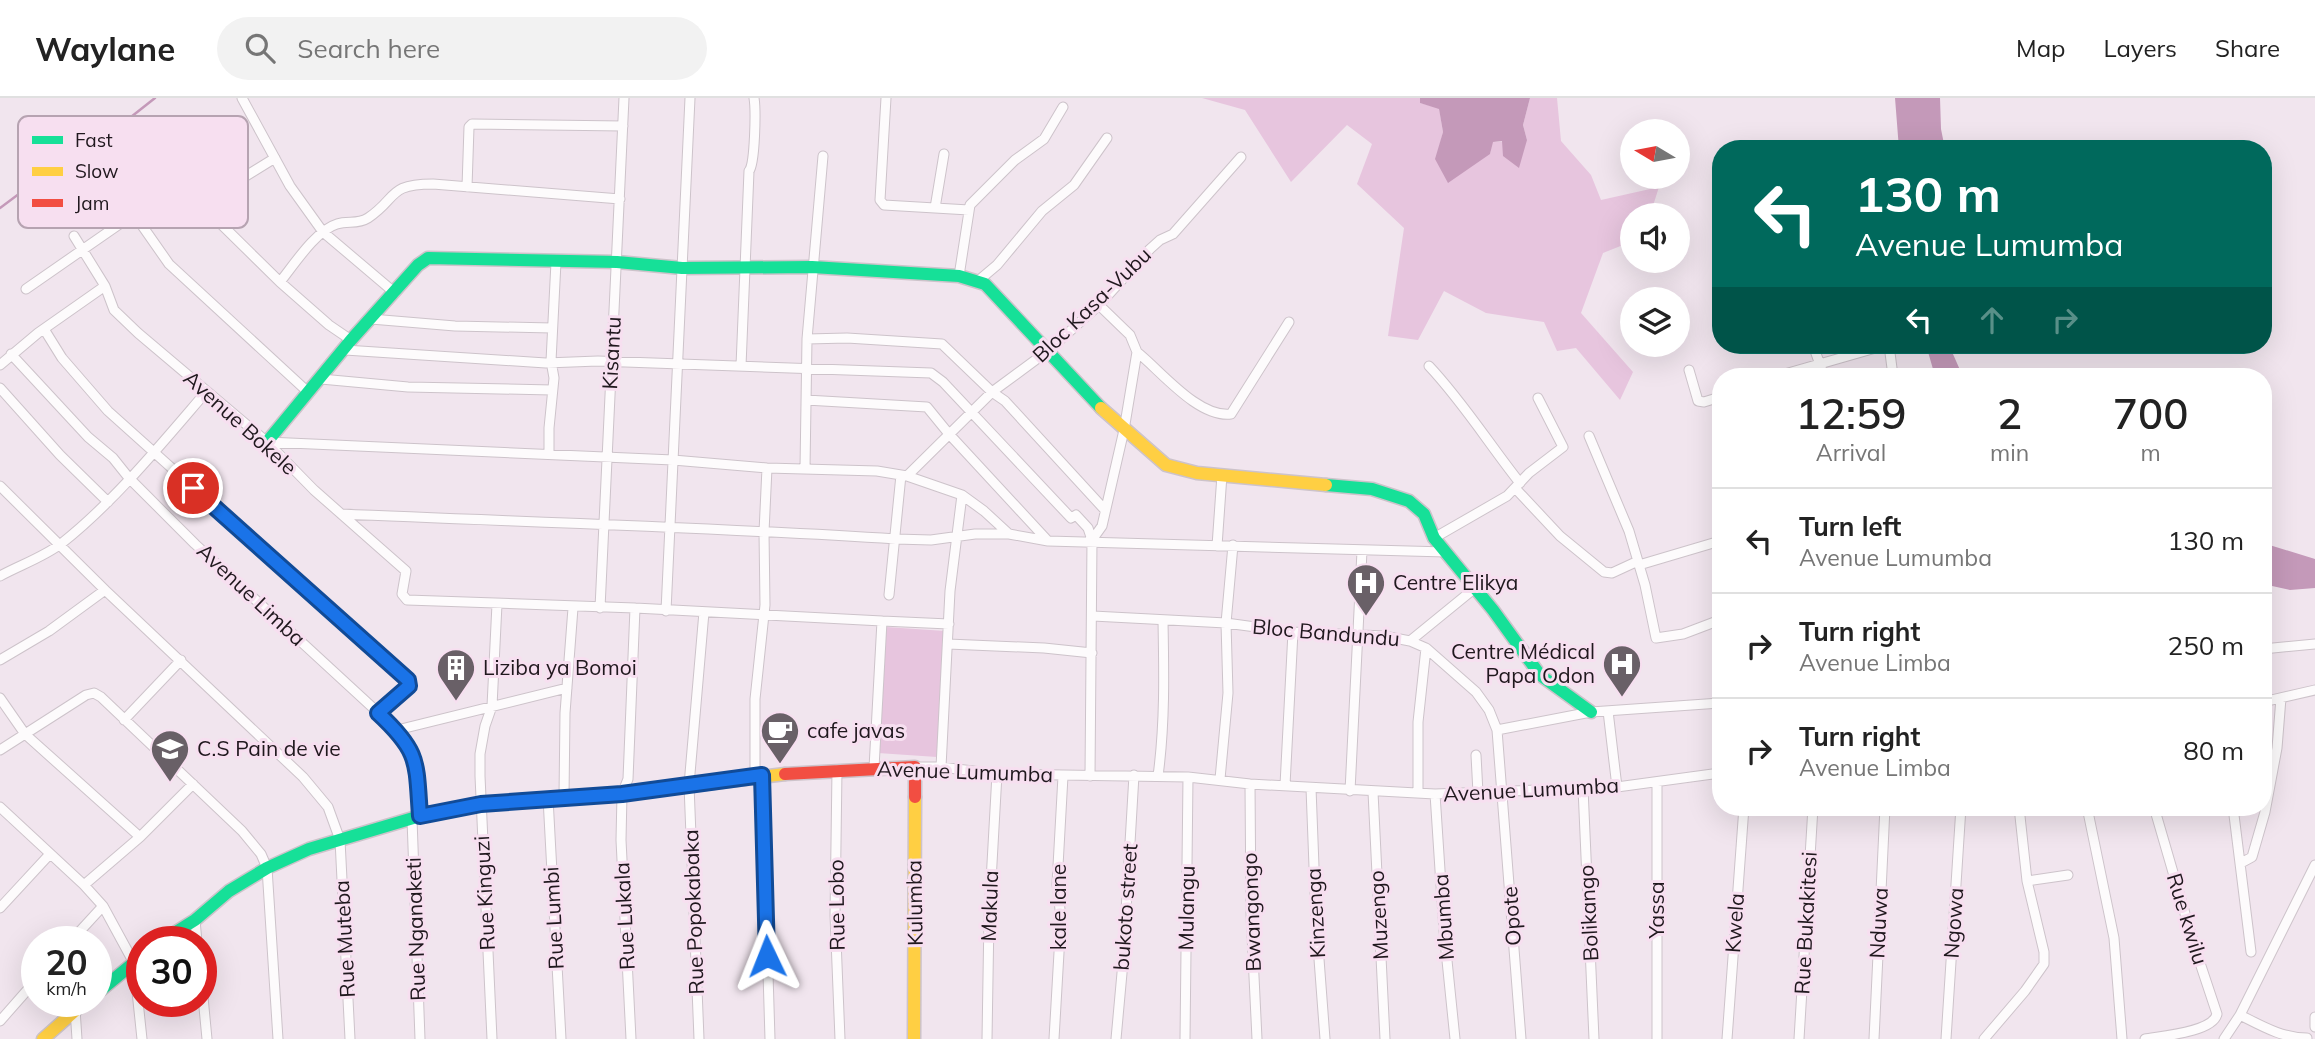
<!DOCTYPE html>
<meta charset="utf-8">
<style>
body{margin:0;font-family:Mulish,sans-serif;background:#f2f2f2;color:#222;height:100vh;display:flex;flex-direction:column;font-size:26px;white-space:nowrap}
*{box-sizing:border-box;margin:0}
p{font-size:23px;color:#767676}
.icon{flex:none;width:38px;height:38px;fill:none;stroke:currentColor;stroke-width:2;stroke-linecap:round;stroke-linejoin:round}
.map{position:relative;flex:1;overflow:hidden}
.side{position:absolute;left:1712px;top:270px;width:560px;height:448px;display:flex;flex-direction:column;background:#fff;border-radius:28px;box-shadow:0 7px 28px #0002}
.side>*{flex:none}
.top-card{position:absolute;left:1712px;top:42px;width:560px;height:214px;border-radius:28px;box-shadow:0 7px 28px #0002;background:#00695c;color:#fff;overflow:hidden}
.needle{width:46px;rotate:280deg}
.fabs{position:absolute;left:1620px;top:21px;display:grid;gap:14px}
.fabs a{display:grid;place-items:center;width:70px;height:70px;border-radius:50%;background:#fff;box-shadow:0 7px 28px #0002;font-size:35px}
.speed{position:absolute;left:21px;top:828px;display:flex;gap:14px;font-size:35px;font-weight:700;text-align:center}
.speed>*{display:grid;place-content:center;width:91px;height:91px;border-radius:50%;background:#fff;box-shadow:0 7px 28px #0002;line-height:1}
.speed small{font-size:18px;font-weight:400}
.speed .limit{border:10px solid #d22;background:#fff;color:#111}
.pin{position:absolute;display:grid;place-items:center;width:60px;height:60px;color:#fff;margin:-30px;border:4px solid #fff;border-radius:50%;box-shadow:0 2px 7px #0007}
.me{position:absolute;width:77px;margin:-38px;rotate:358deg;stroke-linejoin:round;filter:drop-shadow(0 0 5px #0008)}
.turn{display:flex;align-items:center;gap:24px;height:147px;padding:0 28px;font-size:32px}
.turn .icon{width:91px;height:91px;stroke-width:2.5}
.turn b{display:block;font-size:49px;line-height:60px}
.lanes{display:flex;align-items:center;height:66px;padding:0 28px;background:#0003;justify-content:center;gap:35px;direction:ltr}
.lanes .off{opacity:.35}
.eta{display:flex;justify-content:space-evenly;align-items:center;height:119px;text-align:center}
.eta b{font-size:42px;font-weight:600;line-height:49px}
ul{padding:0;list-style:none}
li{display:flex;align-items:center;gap:21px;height:105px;padding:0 28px;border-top:2px solid #e0e0e0}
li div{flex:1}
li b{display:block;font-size:26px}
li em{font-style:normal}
header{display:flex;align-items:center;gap:42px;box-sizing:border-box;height:98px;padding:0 35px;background:#fff;border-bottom:2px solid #e0e0e0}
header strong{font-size:33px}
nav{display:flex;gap:38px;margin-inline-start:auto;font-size:24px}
.search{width:490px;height:63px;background:#f2f2f2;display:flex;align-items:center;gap:18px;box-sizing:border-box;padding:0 24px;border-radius:38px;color:#767676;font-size:26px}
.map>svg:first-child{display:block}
.green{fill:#e7c5de}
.water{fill:#c499b9}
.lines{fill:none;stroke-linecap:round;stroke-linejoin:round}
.stream{stroke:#c499b9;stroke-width:2.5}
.street-casing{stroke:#cdc3ca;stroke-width:11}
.fast-casing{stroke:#cdc3ca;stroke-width:15}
.slow-casing{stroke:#cdc3ca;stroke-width:15}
.jam-casing{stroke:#cdc3ca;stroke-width:15}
.street{stroke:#fdfbfc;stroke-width:9}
.fast{stroke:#16e098;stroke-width:12}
.slow{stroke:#ffcf43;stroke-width:12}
.jam{stroke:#f24e42;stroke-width:12}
.route-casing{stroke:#114b97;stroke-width:18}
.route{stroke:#1a73e8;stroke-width:12}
.labels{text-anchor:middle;stroke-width:6;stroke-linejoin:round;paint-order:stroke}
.street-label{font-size:21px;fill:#20181e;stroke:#f7dff0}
.poi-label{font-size:21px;fill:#20181e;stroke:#f7dff0;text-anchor:start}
.key{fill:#f7dff0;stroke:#b6a3b1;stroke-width:2}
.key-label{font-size:19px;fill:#20181e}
</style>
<header>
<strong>Waylane</strong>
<div class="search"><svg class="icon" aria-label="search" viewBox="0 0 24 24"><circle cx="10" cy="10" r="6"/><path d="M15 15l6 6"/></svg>Search here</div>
<nav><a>Map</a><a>Layers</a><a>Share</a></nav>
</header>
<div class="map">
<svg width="2315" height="941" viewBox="0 0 2315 941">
<rect width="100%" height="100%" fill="#f1e5ee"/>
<path class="green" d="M1202,0H1420V5L1439,10L1443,34L1436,61L1490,56L1492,44L1527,42L1523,27L1530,0H1557L1561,43L1591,77L1601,102L1659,89L1650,117H1633V143L1603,155L1581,215L1633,274L1620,302L1576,250L1557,253L1544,224L1486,215L1444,193L1418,242L1388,238L1404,130L1357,86L1372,46L1347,27L1291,84L1245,12Z
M886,529L945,533L937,659L878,655Z"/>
<path class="water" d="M1420,0H1530L1523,27L1527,42L1519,70L1503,58L1502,43L1493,44L1490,56L1448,85L1435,61L1443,34L1439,11L1420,5Z
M1895,0H1940L1941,31L1945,51H1899Z
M1926,247H1949L1960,272L1966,278H1935Z
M2263,445L2315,461V490L2290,492L2263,486Z"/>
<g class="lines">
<path class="stream" d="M0,110L71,57L98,45L155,0"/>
<g class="street-casing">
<path id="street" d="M242,0L290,88L323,134L395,195
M886,0L880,102L884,107L969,112
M189,70L222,127L280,184L329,227L351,242
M467,89L469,29L472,26L623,28
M162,98L134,116L169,166L309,295
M207,102L275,60
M935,110L944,56
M74,138L105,188L114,212L138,235L267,344L314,392L406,473L402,496L407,502L635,510L882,523
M959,178L970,107L1015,62L1044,41L1063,9
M978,183L997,167L1042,113L1074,87L1107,40
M280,184C293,168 316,132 337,126C348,122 357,127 368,120C398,100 387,86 433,86L620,101
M26,191L134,116
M371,221L455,228L552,230
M44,231L62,260L108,313L408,582L409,588L378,615
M807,241L847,240L942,246L992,294L1005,303L1105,412
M1813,247L1824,278
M1889,247L1893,278
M345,252L546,265L598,263L931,275L943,284L1071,420L1076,417L1088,430L1092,442L1090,678
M1137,254C1161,273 1198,320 1231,316L1289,224
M11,256L88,339L113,360L129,380L195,446L397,632C420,659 418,684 420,718
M0,267L38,235L105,188
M741,268L749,73C755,66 756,12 754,0
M1429,268C1463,304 1489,346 1520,385
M1689,272L1698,303L1704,304L1720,299
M1778,278L1886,247
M321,281L408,289L552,292
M0,290L60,357L108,404
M806,302L927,309L949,336L1048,443
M1589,338L1629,433L1645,487L1656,540L1683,536L1720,522
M267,344L673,362L767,370L877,373L907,378L962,397L984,413L1009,436
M549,356V330L554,280L551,263L556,164
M805,370L807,241L823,58
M907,378L992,294L1049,252L1099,207L1150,151L1160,142L1173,136L1241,59
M0,388L105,492L303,679L328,709L340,742L350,941
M1515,390L1560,438L1604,474L1612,475L1638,463
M341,416C526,424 711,429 896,441L931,442L975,436H1009L1048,443L1446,454
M1434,440L1507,398L1529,375L1563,349L1538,300
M1092,442L1102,428L1124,332L1137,254L1130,237L1099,207
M1217,448L1222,377
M1639,467L1720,443
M0,478C20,467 44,459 62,445C114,404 163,344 206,294
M889,497L901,377
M600,510L624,0
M666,513L690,0
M1093,518L1226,525L1293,534L1384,538L1410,543L1426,550L1476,594L1489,612L1497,632L1521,941
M1410,543L1475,490
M948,546L1044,550L1092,555
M2263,551L2315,546
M0,562L49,533L105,492
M0,600L25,636L140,739
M2263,604L2315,592
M1608,613L1617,689
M124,622L181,562
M397,632L567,590
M1497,632L1591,614L1720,605
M0,652L86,597L94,595L101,599L242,733L261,756L267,770L278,941
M1476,657L1478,695
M915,669H941L997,676L1188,679L1250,686L1435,696L1617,689L1720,675
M941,669L950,493L962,397
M874,670L882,523L949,526
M837,672L835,817L840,941
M762,677L770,941
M755,678V601L765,507L764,434L767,370
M1158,678C1165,626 1164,575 1163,523
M1220,681L1228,595L1226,525L1233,447
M1250,686L1251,816L1257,941
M1285,687L1293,534
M1311,690L1316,821L1325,941
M1583,690L1594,941
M1350,693L1362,453
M1373,694L1385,941
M1418,695V624L1426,550
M1435,696L1444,833L1455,941
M564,699L565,615L573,510
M548,700L561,941
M0,709L84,787L103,808L134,865L142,941
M2087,709L2114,840L2122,941
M2233,709L2251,854
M412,721L420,941
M2241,765L2252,759L2265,714L2277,650L2281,600
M2027,783L2068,777
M84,787L140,739L193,686
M0,810L49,757
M195,822L197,844
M70,844L103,808
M201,878L207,941
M75,911L77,941
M2240,917C2262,928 2282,940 2307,940
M2315,919V929
M0,923L37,881
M492,941L480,678V656L485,628L492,608L497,506
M631,941L621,742L622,696L628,681L635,510
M699,941L689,687L704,514
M987,941L989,819L997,676
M1054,941L1061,820L1057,786L1063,678
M1116,941L1123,864L1134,677
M1185,941L1188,679
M1657,941V684
M1727,941L1744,709
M1799,941L1813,709
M1874,941L1885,709
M1946,941L1961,709
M1984,941L2025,893L2044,866V854L2027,783L2019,709
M2145,941C2162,938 2213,934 2217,916L2195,850L2154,709
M2224,941L2240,917L2315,767"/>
</g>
<g class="fast-casing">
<path id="fast" d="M267,344L351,242L418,167L428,160L617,164L682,170L812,169L959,178L985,186L1101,310
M1326,387L1372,391L1409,403L1424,416L1434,440L1493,512L1540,577L1591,614
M160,844L195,822L229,793L267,770L309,751L420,718L481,706L550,701
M96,896L142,858"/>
</g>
<g class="slow-casing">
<path id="slow" d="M1101,310L1166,367L1197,375L1326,387
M550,701L622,696L785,676
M43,941L86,903
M914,941L915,699"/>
</g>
<g class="jam-casing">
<path id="jam" d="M785,676L915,669V699"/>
</g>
<use href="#street" class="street"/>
<use href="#fast" class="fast"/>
<use href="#slow" class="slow"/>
<use href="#jam" class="jam"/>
</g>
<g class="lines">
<g class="route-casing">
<path id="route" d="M193,390L408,582L409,588L378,615C420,654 416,663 420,718L481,706L622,696L762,677L767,858"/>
</g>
<use href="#route" class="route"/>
</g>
<defs>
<g id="hospital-pin" transform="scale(2.0125)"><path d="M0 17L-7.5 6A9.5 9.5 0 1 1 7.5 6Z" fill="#696067" stroke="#f7dff0"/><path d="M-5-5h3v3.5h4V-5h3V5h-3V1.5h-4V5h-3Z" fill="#fff"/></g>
<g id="building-pin" transform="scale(2.0125)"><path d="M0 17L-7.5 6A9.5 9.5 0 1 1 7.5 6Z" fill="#696067" stroke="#f7dff0"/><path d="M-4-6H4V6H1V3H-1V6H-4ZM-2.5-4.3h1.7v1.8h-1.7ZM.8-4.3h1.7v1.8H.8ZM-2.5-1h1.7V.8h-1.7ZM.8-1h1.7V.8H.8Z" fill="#fff"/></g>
<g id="cafe-pin" transform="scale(2.0125)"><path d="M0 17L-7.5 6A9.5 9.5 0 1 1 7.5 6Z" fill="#696067" stroke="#f7dff0"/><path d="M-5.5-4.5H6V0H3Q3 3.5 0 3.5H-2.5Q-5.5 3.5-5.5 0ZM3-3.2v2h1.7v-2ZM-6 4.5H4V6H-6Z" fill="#fff"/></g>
<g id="school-pin" transform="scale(2.0125)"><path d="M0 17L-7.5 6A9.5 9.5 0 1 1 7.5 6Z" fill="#696067" stroke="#f7dff0"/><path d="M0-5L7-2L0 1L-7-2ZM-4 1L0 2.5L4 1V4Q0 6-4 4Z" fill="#fff"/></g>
</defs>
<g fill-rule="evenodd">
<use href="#hospital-pin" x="1366" y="485"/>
<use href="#hospital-pin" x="1622" y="566"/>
<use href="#building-pin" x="456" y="570"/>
<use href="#cafe-pin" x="780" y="633"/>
<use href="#school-pin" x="170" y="651"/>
</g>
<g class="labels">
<g class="street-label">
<text transform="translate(1092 207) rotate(-44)" y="7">Bloc Kasa-Vubu</text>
<text transform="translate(612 255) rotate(-87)" y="7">Kisantu</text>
<text transform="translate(240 325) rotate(42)" y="7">Avenue Bokele</text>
<text transform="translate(251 497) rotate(43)" y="7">Avenue Limba</text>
<text transform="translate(1326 535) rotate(5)" y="7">Bloc Bandundu</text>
<text transform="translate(965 674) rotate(2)" y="7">Avenue Lumumba</text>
<text transform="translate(1531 692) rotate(-3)" y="7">Avenue Lumumba</text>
<text transform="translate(485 795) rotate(-93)" y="7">Rue Kinguzi</text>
<text transform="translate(915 805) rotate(-91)" y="7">Kulumba</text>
<text transform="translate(837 807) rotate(-91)" y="7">Rue Lobo</text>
<text transform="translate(990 808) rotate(-88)" y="7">Makula</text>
<text transform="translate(1059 809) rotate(-90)" y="7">kale lane</text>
<text transform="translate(1126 809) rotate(-86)" y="7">bukoto street</text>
<text transform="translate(1187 810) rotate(-89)" y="7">Mulangu</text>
<text transform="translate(1657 812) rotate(-90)" y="7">Yassa</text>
<text transform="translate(694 814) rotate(-92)" y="7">Rue Popokabaka</text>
<text transform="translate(1252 814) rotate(-92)" y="7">Bwangongo</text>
<text transform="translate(1316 815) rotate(-93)" y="7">Kinzenga</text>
<text transform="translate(1589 815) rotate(-93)" y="7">Bolikango</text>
<text transform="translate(1379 817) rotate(-93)" y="7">Muzengo</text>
<text transform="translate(625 818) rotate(-93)" y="7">Rue Lukala</text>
<text transform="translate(1512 818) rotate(-94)" y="7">Opote</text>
<text transform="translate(1444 819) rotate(-94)" y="7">Mbumba</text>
<text transform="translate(554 820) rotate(-93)" y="7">Rue Lumbi</text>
<text transform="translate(2187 821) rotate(73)" y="7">Rue kwilu</text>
<text transform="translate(1735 825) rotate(-86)" y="7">Kwela</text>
<text transform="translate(1806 825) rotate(-87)" y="7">Rue Bukakitesi</text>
<text transform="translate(1879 825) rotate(-87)" y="7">Nduwa</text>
<text transform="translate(1954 825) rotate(-86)" y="7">Ngowa</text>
<text transform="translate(416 831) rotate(-92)" y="7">Rue Nganaketi</text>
<text transform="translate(345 841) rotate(-93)" y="7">Rue Muteba</text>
</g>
<g class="poi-label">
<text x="1393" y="492">Centre Elikya</text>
<text x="1595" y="561" text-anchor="end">Centre Médical<tspan x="1595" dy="24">Papa Odon</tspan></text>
<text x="483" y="577">Liziba ya Bomoi</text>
<text x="807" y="640">cafe javas</text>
<text x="197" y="658">C.S Pain de vie</text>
</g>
</g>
<rect x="18" y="18" width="230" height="112" rx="10" class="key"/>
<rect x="32" y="38" width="31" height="8" fill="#16e098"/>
<rect x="32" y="69" width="31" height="9" fill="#ffcf43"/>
<rect x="32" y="101" width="31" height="8" fill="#f24e42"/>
<g class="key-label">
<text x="75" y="49">Fast</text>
<text x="75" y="80">Slow</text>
<text x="75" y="112">Jam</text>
</g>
</svg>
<div class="fabs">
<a><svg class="needle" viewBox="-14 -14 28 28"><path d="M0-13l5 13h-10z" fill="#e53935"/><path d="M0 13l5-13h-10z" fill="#767676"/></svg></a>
<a><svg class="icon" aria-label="sound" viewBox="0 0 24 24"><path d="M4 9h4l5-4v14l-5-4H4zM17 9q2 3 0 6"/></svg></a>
<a><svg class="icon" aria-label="layers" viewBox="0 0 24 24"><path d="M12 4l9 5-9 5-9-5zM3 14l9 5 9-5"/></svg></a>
</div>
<div class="speed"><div>20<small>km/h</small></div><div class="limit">30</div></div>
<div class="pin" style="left:193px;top:390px;background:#d93025"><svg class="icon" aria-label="arrive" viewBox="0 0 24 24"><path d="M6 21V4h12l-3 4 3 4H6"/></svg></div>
<svg class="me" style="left:767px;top:858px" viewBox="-20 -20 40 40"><path d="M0-17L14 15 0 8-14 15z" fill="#1a73e8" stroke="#fff" stroke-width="4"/></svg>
<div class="top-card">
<div class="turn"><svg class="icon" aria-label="left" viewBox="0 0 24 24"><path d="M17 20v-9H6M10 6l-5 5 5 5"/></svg><div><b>130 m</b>Avenue Lumumba</div></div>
<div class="lanes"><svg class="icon" aria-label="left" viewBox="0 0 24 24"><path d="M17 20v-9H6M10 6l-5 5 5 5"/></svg><svg class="icon off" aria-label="ahead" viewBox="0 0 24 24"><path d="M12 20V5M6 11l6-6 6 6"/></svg><svg class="icon off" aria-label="right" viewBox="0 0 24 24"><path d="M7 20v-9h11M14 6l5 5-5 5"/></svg></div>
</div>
<section class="side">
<div class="eta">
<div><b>12:59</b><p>Arrival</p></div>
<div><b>2</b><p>min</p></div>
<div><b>700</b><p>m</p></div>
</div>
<ul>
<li><svg class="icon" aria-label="left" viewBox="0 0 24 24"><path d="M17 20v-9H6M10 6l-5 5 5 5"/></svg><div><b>Turn left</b><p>Avenue Lumumba</p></div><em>130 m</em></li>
<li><svg class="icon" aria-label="right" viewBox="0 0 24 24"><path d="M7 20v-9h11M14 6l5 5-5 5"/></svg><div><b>Turn right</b><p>Avenue Limba</p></div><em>250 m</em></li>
<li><svg class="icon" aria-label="right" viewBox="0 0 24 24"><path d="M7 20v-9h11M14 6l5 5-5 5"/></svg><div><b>Turn right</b><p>Avenue Limba</p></div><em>80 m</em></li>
</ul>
</section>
</div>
